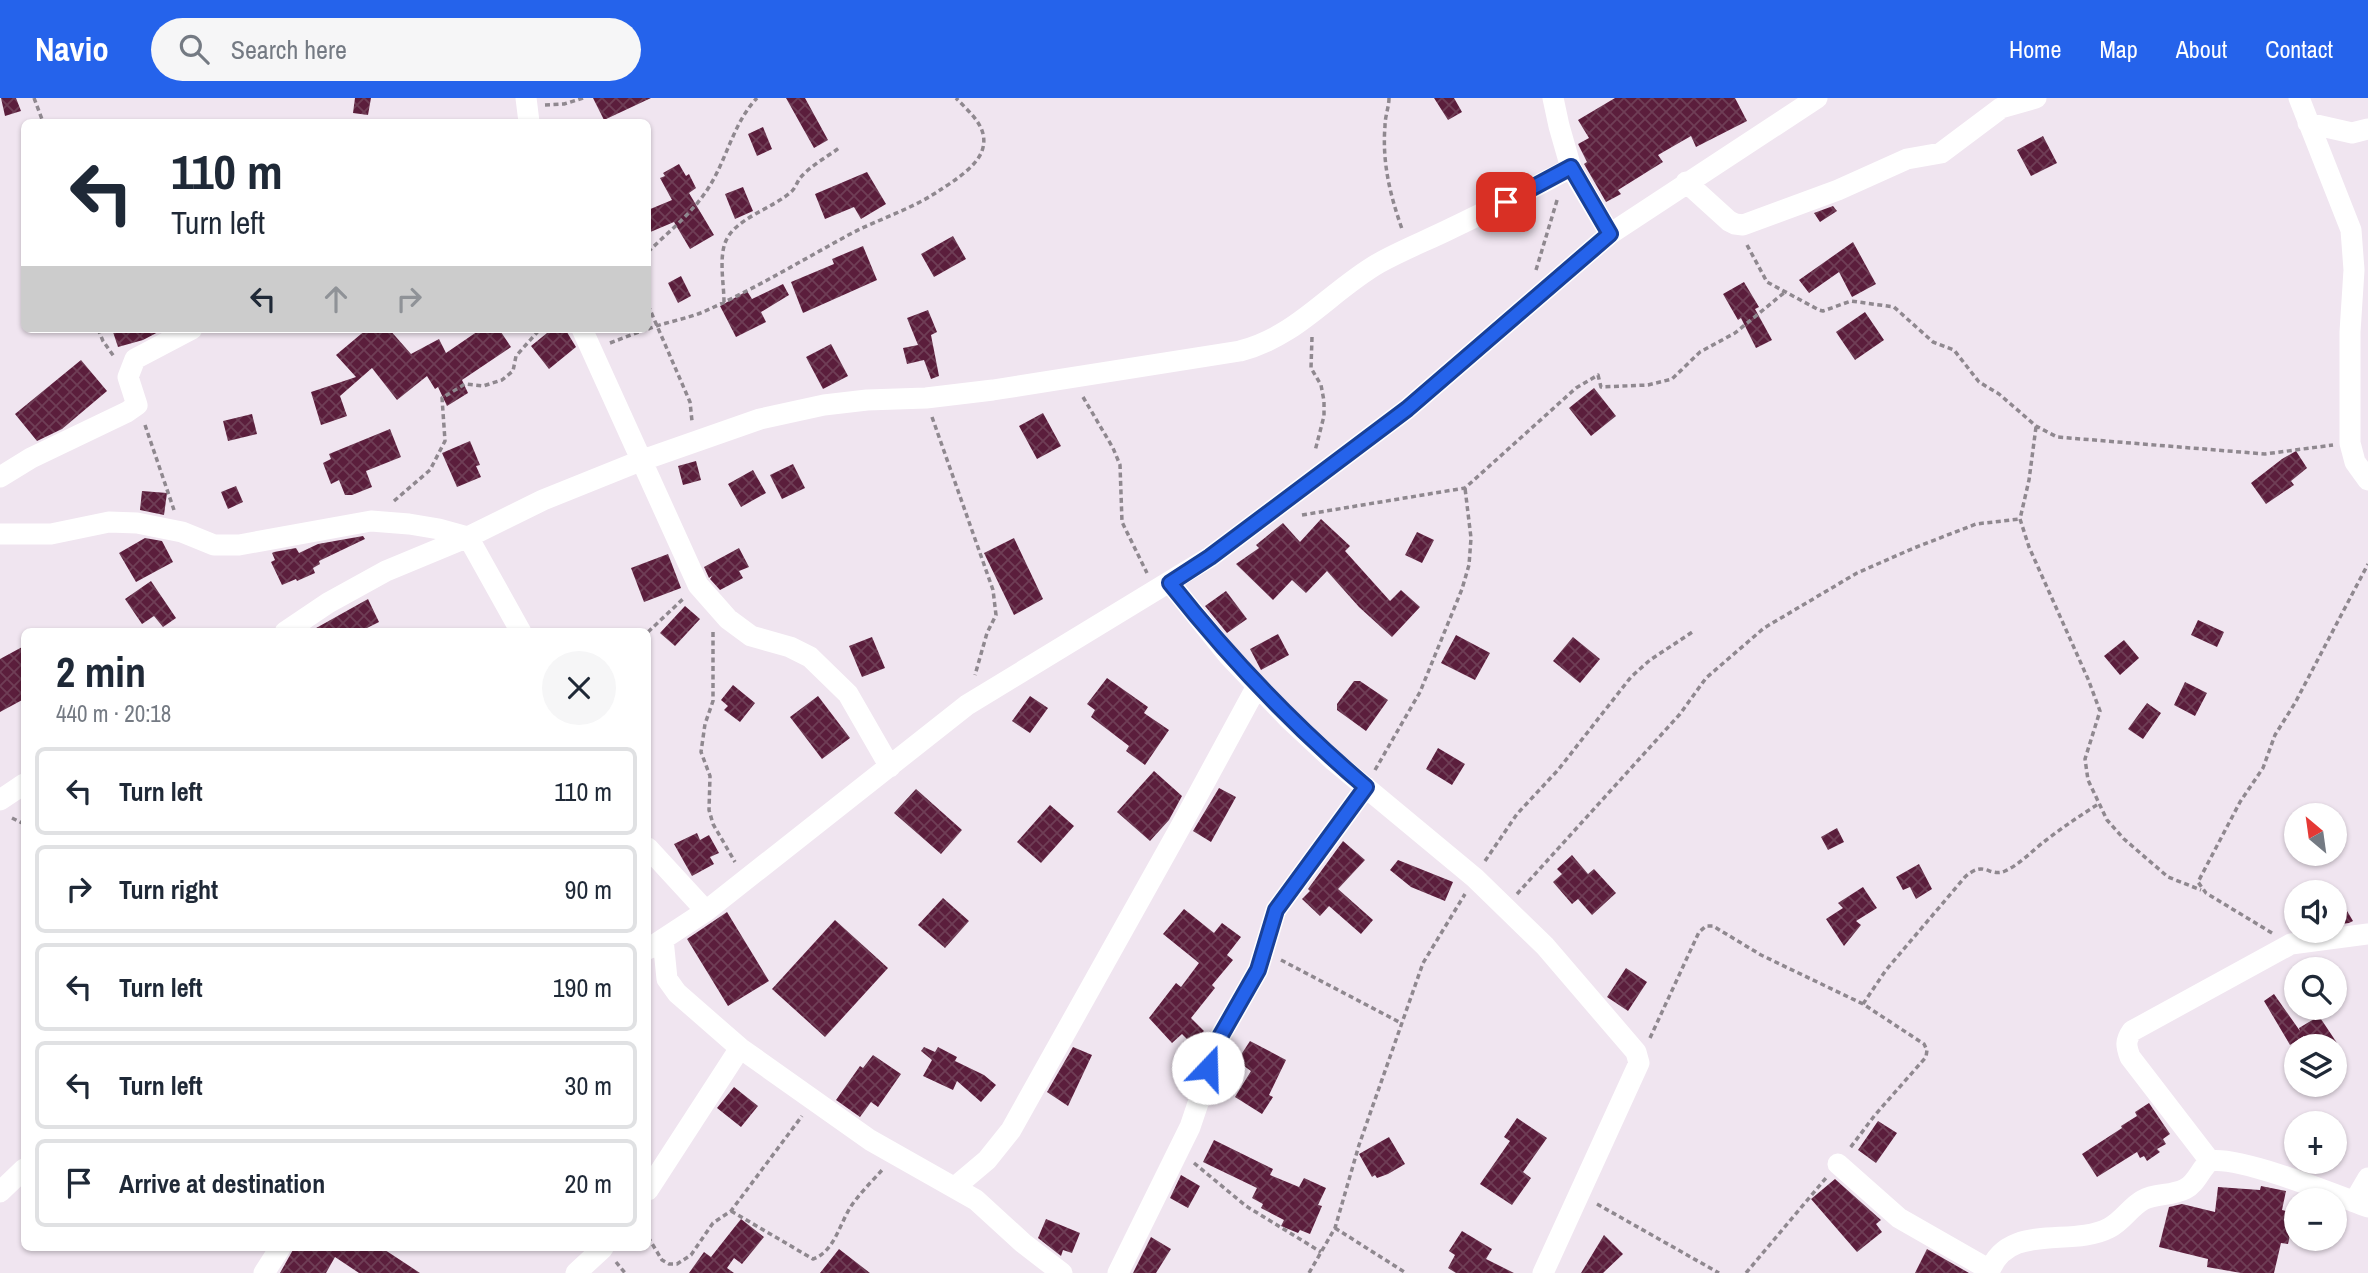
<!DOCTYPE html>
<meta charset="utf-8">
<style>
body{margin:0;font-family:"Archivo Narrow",sans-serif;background:#f6f6f7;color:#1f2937;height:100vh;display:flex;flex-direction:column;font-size:26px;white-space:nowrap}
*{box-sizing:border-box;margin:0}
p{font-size:23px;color:#747a83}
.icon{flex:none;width:38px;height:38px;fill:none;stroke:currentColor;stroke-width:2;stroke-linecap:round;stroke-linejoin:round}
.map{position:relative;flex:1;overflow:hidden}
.sheet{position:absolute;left:21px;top:530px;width:630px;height:623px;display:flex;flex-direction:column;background:#fff;border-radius:10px;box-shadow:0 2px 5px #0004}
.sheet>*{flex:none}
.top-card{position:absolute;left:21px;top:21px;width:630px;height:214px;border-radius:10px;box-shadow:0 2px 5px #0004;background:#fff;color:#1f2937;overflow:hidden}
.needle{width:46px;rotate:331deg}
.buttons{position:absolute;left:2284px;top:705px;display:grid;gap:14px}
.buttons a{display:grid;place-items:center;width:63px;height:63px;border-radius:50%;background:#fff;box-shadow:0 2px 5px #0004;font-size:35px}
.pin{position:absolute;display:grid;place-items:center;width:60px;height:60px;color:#fff;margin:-30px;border-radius:14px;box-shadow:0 4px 10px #0006}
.me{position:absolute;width:77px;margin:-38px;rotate:21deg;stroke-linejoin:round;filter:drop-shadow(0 0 5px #0008)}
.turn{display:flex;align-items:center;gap:24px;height:147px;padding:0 35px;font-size:32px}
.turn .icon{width:91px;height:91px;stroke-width:2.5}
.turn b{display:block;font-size:49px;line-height:60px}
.lanes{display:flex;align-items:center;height:66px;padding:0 35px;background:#0003;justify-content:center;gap:35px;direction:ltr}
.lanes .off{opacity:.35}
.round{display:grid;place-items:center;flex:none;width:74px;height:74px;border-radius:37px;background:#f6f6f7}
.headline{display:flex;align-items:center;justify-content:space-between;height:119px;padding:0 35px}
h1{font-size:42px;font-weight:800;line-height:52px}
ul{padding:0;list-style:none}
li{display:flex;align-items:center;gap:21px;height:88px;margin:0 14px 10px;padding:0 21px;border:4px solid #e0e1e3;border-radius:10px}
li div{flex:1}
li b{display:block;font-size:26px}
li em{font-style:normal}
header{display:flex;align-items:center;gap:42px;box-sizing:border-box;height:98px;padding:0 35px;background:#2563eb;color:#fff}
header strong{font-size:33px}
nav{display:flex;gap:38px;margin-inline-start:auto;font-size:24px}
.search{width:490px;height:63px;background:#f6f6f7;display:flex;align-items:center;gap:18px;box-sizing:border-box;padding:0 24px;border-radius:38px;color:#747a83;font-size:26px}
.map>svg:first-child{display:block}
.building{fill:url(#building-cross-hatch)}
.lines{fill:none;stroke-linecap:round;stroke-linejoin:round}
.path{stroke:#8f888f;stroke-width:3.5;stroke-dasharray:5 3.5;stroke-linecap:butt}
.minor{stroke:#fff;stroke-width:21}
.route-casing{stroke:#184099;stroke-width:18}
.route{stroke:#2563eb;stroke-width:12}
</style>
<header>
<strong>Navio</strong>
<div class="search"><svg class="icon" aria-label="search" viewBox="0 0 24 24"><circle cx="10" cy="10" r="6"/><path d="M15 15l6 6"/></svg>Search here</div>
<nav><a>Home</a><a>Map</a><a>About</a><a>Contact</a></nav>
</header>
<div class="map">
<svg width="2368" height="1175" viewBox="0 0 2368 1175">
<defs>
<pattern id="building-cross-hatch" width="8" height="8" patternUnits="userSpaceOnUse" patternTransform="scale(1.75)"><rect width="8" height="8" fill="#5b1e3c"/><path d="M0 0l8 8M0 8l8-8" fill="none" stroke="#6f3e56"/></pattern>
</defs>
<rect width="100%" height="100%" fill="#f0e5f0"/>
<path class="building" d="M1,0H16L21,13L5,18Z
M355,0H371L368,17L353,15Z
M593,0H651L604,22Z
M786,0H805L828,42L814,50Z
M1434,0H1454L1462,14L1448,22Z
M1615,0H1735L1747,23L1696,49L1691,38L1658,57L1663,64L1618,92L1621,96L1606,104L1584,66L1587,64L1578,46L1589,40L1578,22Z
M763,29L772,51L757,58L748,36Z
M2043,38L2057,65L2031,78L2017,52Z
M679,66L686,78L689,76L696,90L689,95L714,137L690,151L674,124L648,135V112L672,102L660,80L665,78L663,75Z
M867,74L886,106L861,121L854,109L825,121L815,96Z
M743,89L753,113L735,121L725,96Z
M1833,108L1837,113L1820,124L1814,115Z
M953,138L966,161L934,179L921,156Z
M1853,144L1876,186L1852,199L1839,174L1809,195L1799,182Z
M863,148L877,182L803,215L791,184L834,166L832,161Z
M681,178L691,198L678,205L668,185Z
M1744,184L1759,209L1755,211L1772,242L1756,250L1741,220L1738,222L1723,196Z
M783,186L789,197L761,214L766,224L736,239L720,208L747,193L752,201Z
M928,212L937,234L931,237L939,278L931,281L924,262L907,266L903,250L918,247L907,220Z
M1865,214L1884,242L1855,262L1836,234Z
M112,231H164L143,242L118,249Z
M367,231H389L411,256L439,241L446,255L481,231H499L511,249L462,282L468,295L447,308L438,289L435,291L427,278L397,302L372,270L340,298L347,318L321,327L311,294L356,279L336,257Z
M552,231H565L576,249L549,271L531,248Z
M831,246L848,278L823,291L806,259Z
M81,262L107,293L62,331L37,343L15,316Z
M1594,290L1616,318L1591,338L1569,310Z
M1043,315L1061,348L1037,361L1019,328Z
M252,316L257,336L228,343L223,323Z
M390,331L401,359L366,373L372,389L352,397H345L339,382L331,386L323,365L331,361L329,356Z
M470,343L480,367L476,368L481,379L457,389L442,355Z
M2296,353L2307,370L2291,383L2294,387L2266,406L2251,385L2282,361Z
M696,363L701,382L683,387L678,368Z
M793,366L805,390L782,401L770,377Z
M753,372L766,395L741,409L728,386Z
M236,388L243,404L228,411L221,394Z
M142,393L167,395L164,417L140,412Z
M1321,421L1350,448L1345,453L1390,503L1401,492L1420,509L1392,539L1359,509L1327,473L1306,495L1292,482L1273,502L1236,466L1259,450L1256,447L1283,425L1300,444Z
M1417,434L1434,442L1422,465L1405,457Z
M363,438L365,441L319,463L320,466L313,470L315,475L297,483L296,481L282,487L271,464L275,462L272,455L274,454L296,450L299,455L318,446Z
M145,440L162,443L173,464L136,484L119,455Z
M1014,440L1043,501L1014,517L984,455Z
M739,450L749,469L739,473L743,480L720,492L710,481L712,478L709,480L704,469Z
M668,456L681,490L644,504L631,470Z
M151,483L176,520L163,529L154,518L142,526L125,501Z
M1226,493L1247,521L1227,535L1205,508Z
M368,501L379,524L359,534H309Z
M685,508L700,521L675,548L660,535Z
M2198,522L2224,534L2217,549L2191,537Z
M1278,536L1289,557L1261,572L1250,551Z
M1456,537L1490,555L1475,582L1441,565Z
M872,539L885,570L862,579L849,548Z
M1573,539L1600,561L1580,585L1553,563Z
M2124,542L2139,560L2120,577L2104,558Z
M24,548V601L0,614V561Z
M1107,580L1148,609L1144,615L1169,632L1145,667L1126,653L1129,648L1091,619L1095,612L1087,606Z
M1354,583H1360L1388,602L1366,633L1337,612V606Z
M2185,584L2207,595L2195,618L2174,607Z
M733,587L755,605L740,624L724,612L728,608L721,602Z
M818,598L850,640L822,661L790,619Z
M1030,598L1048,610L1030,635L1012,623Z
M2147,605L2161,615L2143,641L2128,631Z
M1438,650L1465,666L1452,687L1426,671Z
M1154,673L1182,698L1169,722L1150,743L1117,714Z
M1219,690L1236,699L1211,744L1193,733Z
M916,691L962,732L941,756L894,715Z
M1050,707L1074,728L1041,765L1017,744Z
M1837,730L1844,744L1828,752L1821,739Z
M697,735L700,742L709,737L719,755L710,759L714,766L692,778L674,746Z
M1343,743L1365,762L1338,791L1373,822L1361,836L1329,808L1320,818L1302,801L1310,793L1308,791Z
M1572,757L1588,776L1594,771L1616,795L1592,817L1578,801L1572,806L1553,784L1562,776L1557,771Z
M1398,762L1453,784L1445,803L1411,789L1390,772Z
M1919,766L1932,791L1916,801L1910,789L1903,792L1896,779Z
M1863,789L1877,810L1856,823L1861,827L1844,848L1826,821L1843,810L1838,805Z
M2334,791L2353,823L2349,825L2334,827Z
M943,800L969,823L945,850L918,827Z
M1184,811L1214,835L1222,825L1241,839L1227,857L1233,862L1212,887L1215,890L1191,920L1204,933L1191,945L1182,936L1172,945L1149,920L1176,885L1181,889L1199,865L1163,836Z
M727,814L769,883L728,908L687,841Z
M835,822L888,870L825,939L772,891Z
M1626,870L1647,884L1628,913L1607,899Z
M2274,896L2300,933L2299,930L2319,918L2339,948H2310L2304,938L2290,947L2264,903Z
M1250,943L1286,962L1269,997L1273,999L1262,1016L1235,999L1251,973L1237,963Z
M924,949L935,954L938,949L957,959L955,963L984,977L996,987L981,1004L957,983L953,992L923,978L932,962L921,953Z
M1073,949L1092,957L1068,1008L1047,994Z
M873,957L901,976L878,1009L871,1004L860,1019L836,1002L860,968L863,970Z
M734,989L758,1008L741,1029L717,1010Z
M2149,1005L2170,1036L2163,1041L2166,1046L2157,1051L2160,1054L2147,1063L2144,1058L2140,1060L2137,1054L2097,1079L2082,1056L2122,1030L2121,1028L2137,1018L2135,1014Z
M1517,1020L1547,1040L1523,1074L1531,1080L1512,1107L1480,1086L1510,1043L1504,1039Z
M1878,1023L1897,1035L1876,1065L1858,1052Z
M1389,1039L1405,1066L1388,1076L1377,1080L1375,1077L1372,1079L1359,1056Z
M1214,1042L1273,1071L1270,1077L1299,1089L1304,1080L1326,1090L1318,1107L1322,1108L1310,1136L1300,1132L1298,1135L1281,1128L1284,1122L1261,1110L1263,1106L1252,1100L1257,1090L1203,1064Z
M1181,1077L1200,1088L1188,1110L1170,1100Z
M1835,1081L1881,1122L1876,1126L1882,1134L1857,1154L1811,1101Z
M2261,1088L2286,1093L2282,1112L2295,1115L2288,1146L2281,1145L2274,1175H2241L2207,1169L2208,1161L2159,1149L2169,1109L2182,1106L2215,1114L2218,1089L2260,1092Z
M741,1121L764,1139L742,1166L734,1160L727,1170L734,1175H689L704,1154L711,1159Z
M1046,1121L1080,1135L1072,1155L1063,1152L1061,1158L1038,1140Z
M1462,1133L1492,1151L1486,1161L1514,1175H1456L1448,1170L1455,1157L1449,1153Z
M1604,1137L1623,1156L1603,1175H1581Z
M1151,1139L1171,1151L1156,1175H1133Z
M294,1150H382L420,1175H359L335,1159L326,1175H280Z
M839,1151L870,1175H820Z
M1927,1151L1969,1175H1915Z"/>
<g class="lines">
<path class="path" d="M34,0L43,24
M1389,0C1389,9 1385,18 1385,28C1382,64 1390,97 1402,131
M545,7L564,6L583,0
M1747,147L1767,184L1819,212L1823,213L1851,203L1894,209L1933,244L1954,252L1979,284L1999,296L2036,328L2057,339L2265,356L2333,347
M648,154C667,135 689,118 705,95C726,66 732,26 757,0
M1536,172L1558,99
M724,204C724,187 719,162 725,145C734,120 773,111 792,93C796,89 797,84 800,80C810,68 827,59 839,50
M648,207L690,304L692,323
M98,231L103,243L115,260
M648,231C666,224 686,221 703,214C755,191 804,161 854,134C882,120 914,110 940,92C954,83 976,69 982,53C990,30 970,15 956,0
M1312,239L1311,270L1321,287L1324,303V318L1315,353
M610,245L647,231
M1083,299L1113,350L1120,367L1122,424L1147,475
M932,319L993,492L996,517L987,535L975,577
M145,327L174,412
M2036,329L2029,382L2020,421L2029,449L2088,581L2100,613L2085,661L2088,682L2107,722L2124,741L2168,779L2201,792
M394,403L430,372L445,343L442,300L465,286L483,288L502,282L513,273L516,258L540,231
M1302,417L1465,390L1576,290L1598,277L1601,289L1648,287L1672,281L1700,254L1735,235L1785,194
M648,534L684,500
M713,534V603L705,626L701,654L710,678L709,712L713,726L735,764
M1375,672L1420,594L1462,491L1469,467L1471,440L1465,390
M12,720L24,726
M1485,763L1517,716L1558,672L1631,579L1650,562L1694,533
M1517,796L1680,616L1706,580L1764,530L1857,475L1914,450L1976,426L2020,421
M2272,835L2206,795L2198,784L2240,704L2263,670L2275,637L2295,605L2368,466
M1281,862L1401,925
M1863,906L1886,872L1965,779C1985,761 1989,780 2005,773C2019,767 2033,752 2045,743C2063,729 2081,717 2100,705
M1650,940L1699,834L1706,828H1713L1761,857L1863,906L1924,946L1927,952L1926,959L1875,1017L1850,1050
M1194,1065L1246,1108L1321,1154
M1597,1106L1719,1175
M731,1113L813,1161C836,1153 840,1122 854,1104C863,1092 874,1081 883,1071
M1335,1130L1406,1175
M648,1139L662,1162L669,1166H677L691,1157L713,1125L731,1113L802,1018
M616,1164L625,1175
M1309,1175L1335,1130L1359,1047L1423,865L1465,796
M1746,1175L1826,1080"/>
<path class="minor" d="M526,0L529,24
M1553,0L1559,28L1571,70L1610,136
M2299,0L2351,132L2354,172L2350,234V345L2355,364L2368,382
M2308,25L2352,35L2368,31
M1686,84L1729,123L1735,126L1743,127L1838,92L1907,61L1941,55L2001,10L2036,0
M582,231L698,487L728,521L751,538L790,549L810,559L848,596L890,669
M0,379L31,360L127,314L137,307L128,279L135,261L192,231
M0,436H51L109,424L137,425L182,434L214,447H239L371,423L409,426L439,431L468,439L521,534
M1170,485L1228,557L1288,620L1334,663L1475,780L1545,848L1636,954L1639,965L1543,1175
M285,534L328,505L386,473L468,439L543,402L640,363L760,321L824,307L867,302L926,300L993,292L1240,253C1298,238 1329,194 1379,165C1402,152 1428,142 1452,130C1492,111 1532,90 1571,70
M0,702L24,686
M648,750L706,813
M663,841L667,881L677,895L740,950L870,1042L976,1102L1023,1145L1062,1175
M648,851L706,813L967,607L1210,459L1407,311L1610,136L1817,0
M2210,1063L2130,959C2126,948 2125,943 2132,933L2291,846L2368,836
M1838,1066L1899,1120L1990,1172
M955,1089L987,1062L1011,1032L1181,728L1257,588
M648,1092L740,950
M0,1094L24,1071
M2354,1104L2368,1080
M264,1175L280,1150
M576,1175L603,1150
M1118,1175L1190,1029L1221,937L1258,872L1276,812L1366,689
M1989,1175C2007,1123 2071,1150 2109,1130C2123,1123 2130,1109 2143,1102C2155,1095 2172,1098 2185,1091C2197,1085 2200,1071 2210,1063C2240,1058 2336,1097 2368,1109"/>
</g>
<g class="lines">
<g class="route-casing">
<path id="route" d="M1208,970L1221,937L1258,872L1276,812L1366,689C1292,626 1230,561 1170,485L1210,459L1407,311L1610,136L1571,69L1506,104"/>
</g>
<use href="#route" class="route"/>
</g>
</svg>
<div class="buttons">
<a><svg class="needle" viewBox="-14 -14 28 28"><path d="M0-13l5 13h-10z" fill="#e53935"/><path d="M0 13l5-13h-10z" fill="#747a83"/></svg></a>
<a><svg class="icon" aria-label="sound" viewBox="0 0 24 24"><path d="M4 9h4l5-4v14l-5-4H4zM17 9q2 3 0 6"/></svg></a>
<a><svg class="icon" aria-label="search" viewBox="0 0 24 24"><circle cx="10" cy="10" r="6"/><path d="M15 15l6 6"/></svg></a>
<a><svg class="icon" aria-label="layers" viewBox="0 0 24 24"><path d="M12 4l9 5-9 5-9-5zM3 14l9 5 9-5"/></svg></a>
<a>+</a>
<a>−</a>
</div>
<div class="pin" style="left:1506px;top:104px;background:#d93025"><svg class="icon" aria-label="arrive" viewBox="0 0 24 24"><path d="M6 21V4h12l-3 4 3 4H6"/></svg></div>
<svg class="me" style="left:1208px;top:970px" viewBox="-20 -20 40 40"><circle r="19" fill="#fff"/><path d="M0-13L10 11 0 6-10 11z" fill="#2563eb"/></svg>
<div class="top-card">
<div class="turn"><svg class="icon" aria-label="left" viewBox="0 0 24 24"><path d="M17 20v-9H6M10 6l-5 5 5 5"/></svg><div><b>110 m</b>Turn left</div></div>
<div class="lanes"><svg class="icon" aria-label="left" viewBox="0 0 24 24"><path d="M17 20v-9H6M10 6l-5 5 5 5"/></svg><svg class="icon off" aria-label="ahead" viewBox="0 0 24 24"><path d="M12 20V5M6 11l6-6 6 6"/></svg><svg class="icon off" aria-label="right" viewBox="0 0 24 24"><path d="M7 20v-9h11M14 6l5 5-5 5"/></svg></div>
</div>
<section class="sheet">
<div class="headline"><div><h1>2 min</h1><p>440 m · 20:18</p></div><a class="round"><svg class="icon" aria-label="close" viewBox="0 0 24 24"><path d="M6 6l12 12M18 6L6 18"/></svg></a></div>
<ul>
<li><svg class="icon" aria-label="left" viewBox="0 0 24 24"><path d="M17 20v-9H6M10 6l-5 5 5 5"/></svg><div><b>Turn left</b></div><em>110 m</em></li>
<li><svg class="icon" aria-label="right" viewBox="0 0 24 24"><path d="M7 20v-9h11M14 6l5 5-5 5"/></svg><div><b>Turn right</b></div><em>90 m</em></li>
<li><svg class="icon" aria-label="left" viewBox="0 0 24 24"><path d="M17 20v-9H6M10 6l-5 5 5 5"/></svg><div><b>Turn left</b></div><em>190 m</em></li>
<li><svg class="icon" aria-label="left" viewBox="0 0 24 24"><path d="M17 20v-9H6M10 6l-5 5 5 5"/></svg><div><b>Turn left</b></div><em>30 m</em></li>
<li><svg class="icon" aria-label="arrive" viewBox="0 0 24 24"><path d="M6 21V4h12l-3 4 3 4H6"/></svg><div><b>Arrive at destination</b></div><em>20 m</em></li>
</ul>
</section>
</div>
